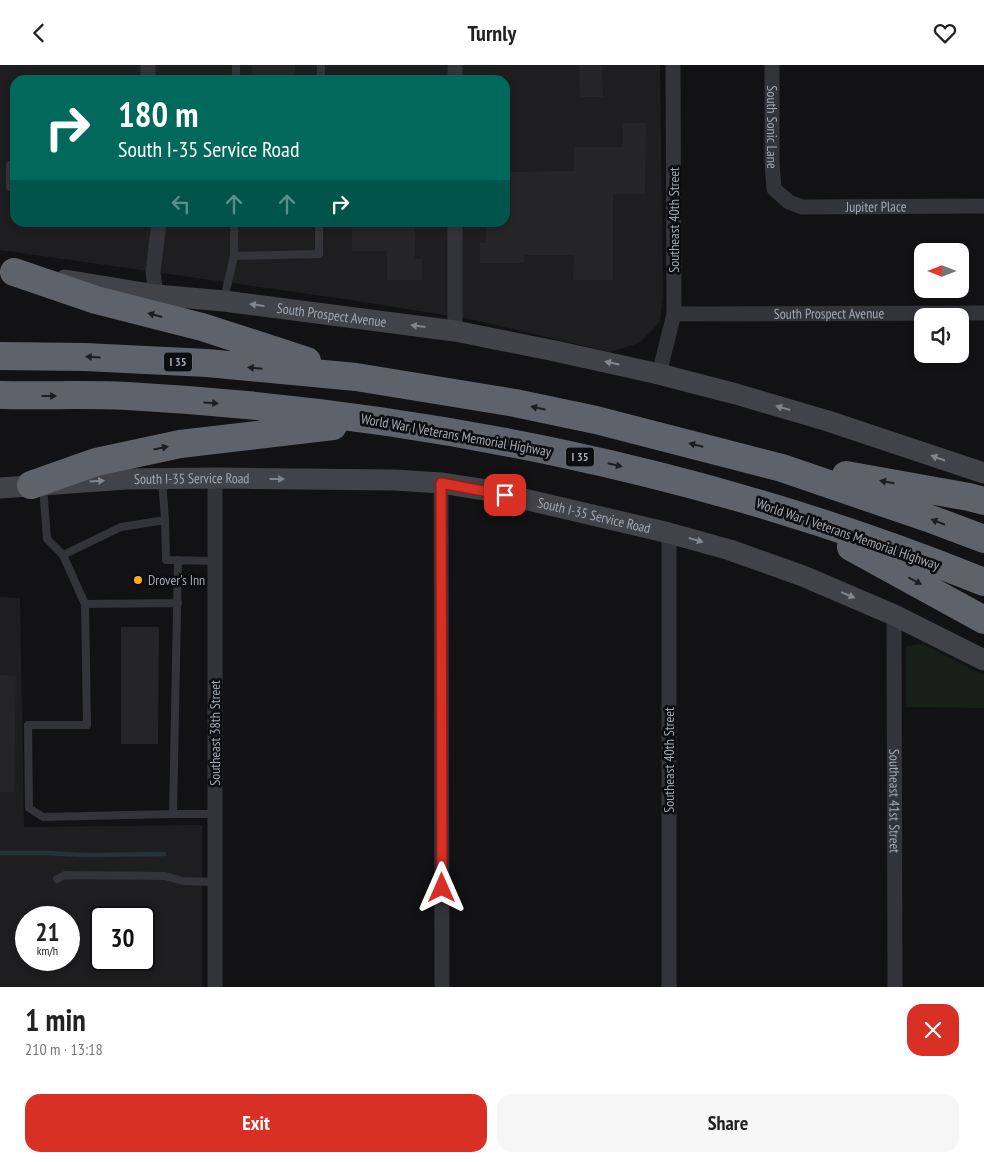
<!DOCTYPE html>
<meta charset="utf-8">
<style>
body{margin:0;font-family:"PT Sans Narrow",sans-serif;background:#f6f6f6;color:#222;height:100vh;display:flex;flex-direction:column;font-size:19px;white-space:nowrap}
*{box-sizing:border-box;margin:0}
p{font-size:16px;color:#767676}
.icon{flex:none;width:28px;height:28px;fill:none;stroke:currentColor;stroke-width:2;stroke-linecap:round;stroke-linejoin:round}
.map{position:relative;height:922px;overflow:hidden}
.details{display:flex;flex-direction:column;background:#fff;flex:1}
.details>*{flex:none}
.hud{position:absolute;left:10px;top:10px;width:500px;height:152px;border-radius:15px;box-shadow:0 2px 8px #0003;background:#00695c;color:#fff;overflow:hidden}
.needle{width:32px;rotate:270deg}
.controls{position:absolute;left:914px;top:178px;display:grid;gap:10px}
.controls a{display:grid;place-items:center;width:55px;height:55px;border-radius:10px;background:#fff;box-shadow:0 2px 8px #0003;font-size:25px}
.speed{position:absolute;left:15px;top:841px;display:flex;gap:10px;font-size:25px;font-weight:700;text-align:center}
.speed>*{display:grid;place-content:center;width:65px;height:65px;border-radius:50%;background:#fff;box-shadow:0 2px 8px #0003;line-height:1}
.speed small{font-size:12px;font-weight:400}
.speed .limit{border:2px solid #111;border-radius:8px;background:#fff;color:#111}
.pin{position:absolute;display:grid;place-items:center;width:42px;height:42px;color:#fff;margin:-21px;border-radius:10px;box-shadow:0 2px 8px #0006}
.me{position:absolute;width:55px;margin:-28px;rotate:0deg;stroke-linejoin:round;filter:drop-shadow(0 0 4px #0008)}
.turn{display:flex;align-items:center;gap:18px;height:105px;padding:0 25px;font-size:22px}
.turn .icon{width:65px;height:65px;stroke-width:2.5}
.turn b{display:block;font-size:35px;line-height:42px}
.lanes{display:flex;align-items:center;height:48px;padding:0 25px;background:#0003;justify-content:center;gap:25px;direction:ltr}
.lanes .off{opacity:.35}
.round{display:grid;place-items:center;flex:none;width:52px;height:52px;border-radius:15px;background:#f6f6f6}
.headline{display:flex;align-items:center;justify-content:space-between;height:85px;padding:0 25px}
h1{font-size:30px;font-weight:700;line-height:38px}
.action{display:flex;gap:10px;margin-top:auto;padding:10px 25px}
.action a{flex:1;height:58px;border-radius:15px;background:#d93025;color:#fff;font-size:20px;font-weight:700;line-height:58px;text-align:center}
.action a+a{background:#f6f6f6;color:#222}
header{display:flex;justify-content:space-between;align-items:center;height:65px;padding:0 25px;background:#fff;font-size:22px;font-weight:700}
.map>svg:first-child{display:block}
.built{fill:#1e1e21;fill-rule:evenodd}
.green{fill:#181f19}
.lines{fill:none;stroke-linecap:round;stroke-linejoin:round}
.stream{stroke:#283138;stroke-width:4.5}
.building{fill:#252528}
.lane{stroke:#333439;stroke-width:8}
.street{stroke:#333439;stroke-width:15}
.secondary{stroke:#414349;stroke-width:21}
.highway{stroke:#5e626a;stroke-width:28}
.oneway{fill:#80858f}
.oneway2{fill:#1d1e21}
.route-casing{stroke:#8d1f18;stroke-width:12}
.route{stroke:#d93025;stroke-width:9}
.poi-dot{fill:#fda820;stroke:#0d0d0f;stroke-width:2}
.labels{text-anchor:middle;stroke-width:5;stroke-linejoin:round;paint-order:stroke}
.shield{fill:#0d0d0f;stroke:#757a83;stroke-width:1}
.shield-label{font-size:12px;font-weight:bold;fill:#a2a9b5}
.street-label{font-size:14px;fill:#a2a9b5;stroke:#0d0d0f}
.poi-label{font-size:14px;fill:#a2a9b5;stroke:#0d0d0f;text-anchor:start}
</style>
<header><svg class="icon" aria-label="back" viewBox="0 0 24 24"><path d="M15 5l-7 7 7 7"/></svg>Turnly<svg class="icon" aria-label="heart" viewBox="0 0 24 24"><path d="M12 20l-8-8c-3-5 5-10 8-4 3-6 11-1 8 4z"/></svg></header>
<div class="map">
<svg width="984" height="922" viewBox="0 0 984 922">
<rect width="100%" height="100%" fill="#121214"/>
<path class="built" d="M0,0H660L663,229L660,257L639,278L610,287L470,254L344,234L0,185ZM15,15H505V158H15Z
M0,532L20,533L24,762L202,760V922H0ZM26,852H69V895H26ZM101,852H144V895H101Z"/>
<path class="green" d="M923,579L984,610V643L906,642V581Z"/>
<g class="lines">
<path class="stream" d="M0,788H45L83,790L164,789"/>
</g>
<path class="building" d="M252,0H295V15H252Z
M579,0H602L603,32H580Z
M623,58H646L645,129H613V215H573L574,190H524V198H480V178H486V158H505V107L574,106V82H623Z
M352,158H415V194H422V215H387V186H352Z
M121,562H159L158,679H121Z
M0,610L16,611L14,727H0Z"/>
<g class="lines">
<path class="lane" d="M236,15V0
M321,15V0
M10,100V122
M234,191L319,189V158
M224,234L234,191V158
M162,414L165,455
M43,421L47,474L63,490
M178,495L173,749L43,752L29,743L28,660H87L85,539L63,490L121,462L165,455L166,495L215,496
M85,539L178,538
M173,749H215
M57,814L65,810L165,811L183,816L215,817"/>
<g class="street">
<path d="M148,0V15"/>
<path d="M455,0V15"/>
<path id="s1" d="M772,0V98L774,124L789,137L802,142L984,141"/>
<path d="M156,230L153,207L159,158"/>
<path id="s2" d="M674,249L984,248"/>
<path d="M455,266V158"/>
<path d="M659,309L674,249L673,0"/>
<path d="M215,413V922"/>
<path d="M441,418L442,922"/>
<path d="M669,468V922"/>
<path id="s3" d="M894,550L895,922"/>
</g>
<g class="secondary">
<path id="s4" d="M65,215L156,230L224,236L455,266L555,286L659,309L736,329L828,356L984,408"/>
<path id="s5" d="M0,423L126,414L215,413L395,415L441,418L486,425L669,468L730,485L803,511L894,550L984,595"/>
</g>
<path class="highway" d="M14,207L96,235L202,262L307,296
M0,291L85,292L207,298L356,312L515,338L596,355L782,403L928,453L984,474
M0,330C42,331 85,329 127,331C420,347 712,407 984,517
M846,410L969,432L984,436
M31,420L96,397L180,379L333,361
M851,482L984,555"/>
</g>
<defs><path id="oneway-solid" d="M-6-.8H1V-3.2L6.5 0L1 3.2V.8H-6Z" transform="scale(1.25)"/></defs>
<g class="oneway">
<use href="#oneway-solid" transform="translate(257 240) rotate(-173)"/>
<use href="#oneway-solid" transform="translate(418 261) rotate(-173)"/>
<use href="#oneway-solid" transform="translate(612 298) rotate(-168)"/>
<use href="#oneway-solid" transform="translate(783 343) rotate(-164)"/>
<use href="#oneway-solid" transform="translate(938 393) rotate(-161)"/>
<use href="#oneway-solid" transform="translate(277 414)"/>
<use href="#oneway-solid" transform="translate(97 416) rotate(-4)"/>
<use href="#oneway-solid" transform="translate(696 475) rotate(16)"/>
<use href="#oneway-solid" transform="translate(848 530) rotate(23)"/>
</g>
<g class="oneway2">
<use href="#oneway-solid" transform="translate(155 250) rotate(-165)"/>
<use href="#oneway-solid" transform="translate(93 292) rotate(-177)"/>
<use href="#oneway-solid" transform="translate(255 303) rotate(-175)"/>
<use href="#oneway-solid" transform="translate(49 331)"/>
<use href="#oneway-solid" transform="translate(211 338) rotate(4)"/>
<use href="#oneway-solid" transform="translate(538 343) rotate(-168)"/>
<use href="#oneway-solid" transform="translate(696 380) rotate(-166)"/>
<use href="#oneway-solid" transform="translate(161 383) rotate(-12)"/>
<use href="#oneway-solid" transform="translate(615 400) rotate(13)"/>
<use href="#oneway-solid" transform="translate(887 417) rotate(-170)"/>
<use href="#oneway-solid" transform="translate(938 457) rotate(-159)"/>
<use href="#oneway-solid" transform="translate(915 516) rotate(28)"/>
</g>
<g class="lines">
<g class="route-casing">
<path id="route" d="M442,823L441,418L505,430"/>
</g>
<use href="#route" class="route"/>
</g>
<circle class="poi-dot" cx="138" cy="515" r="5"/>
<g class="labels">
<g class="shield">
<rect x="164" y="287.5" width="28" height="19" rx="4"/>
<rect x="566" y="382.5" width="28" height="19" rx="4"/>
</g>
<g class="shield-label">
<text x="178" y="301">I 35</text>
<text x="580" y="396">I 35</text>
</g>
<g class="street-label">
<text dy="5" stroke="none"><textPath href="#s1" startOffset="62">South Sonic Lane</textPath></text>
<text dy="5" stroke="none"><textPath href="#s1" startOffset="232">Jupiter Place</textPath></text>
<text transform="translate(674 155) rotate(-90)" y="5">Southeast 40th Street</text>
<text dy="5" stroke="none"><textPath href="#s2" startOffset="155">South Prospect Avenue</textPath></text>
<text dy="5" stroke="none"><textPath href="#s4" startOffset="269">South Prospect Avenue</textPath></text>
<text transform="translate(456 370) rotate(10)" y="5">World War I Veterans Memorial Highway</text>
<text dy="5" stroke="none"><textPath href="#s5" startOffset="192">South I-35 Service Road</textPath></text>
<text dy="5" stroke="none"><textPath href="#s5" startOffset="598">South I-35 Service Road</textPath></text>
<text transform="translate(848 469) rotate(19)" y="5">World War I Veterans Memorial Highway</text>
<text transform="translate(215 668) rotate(-90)" y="5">Southeast 38th Street</text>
<text transform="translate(669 695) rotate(-90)" y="5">Southeast 40th Street</text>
<text dy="5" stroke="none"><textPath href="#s3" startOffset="186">Southeast 41st Street</textPath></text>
</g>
<g class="poi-label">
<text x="148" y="520">Drover's Inn</text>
</g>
</g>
</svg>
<div class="controls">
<a><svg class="needle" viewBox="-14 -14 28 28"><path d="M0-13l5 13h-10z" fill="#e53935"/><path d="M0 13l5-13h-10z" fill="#767676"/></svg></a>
<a><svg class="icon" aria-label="sound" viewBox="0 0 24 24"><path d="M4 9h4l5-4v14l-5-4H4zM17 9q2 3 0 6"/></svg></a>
</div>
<div class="speed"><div>21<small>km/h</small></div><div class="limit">30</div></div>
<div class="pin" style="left:505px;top:430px;background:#d93025"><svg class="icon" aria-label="arrive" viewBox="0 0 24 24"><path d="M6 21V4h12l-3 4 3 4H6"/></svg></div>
<svg class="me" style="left:442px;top:823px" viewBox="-20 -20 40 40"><path d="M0-17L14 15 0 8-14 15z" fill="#d93025" stroke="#fff" stroke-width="4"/></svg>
<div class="hud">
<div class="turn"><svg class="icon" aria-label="right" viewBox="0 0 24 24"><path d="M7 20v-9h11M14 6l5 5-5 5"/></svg><div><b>180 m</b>South I-35 Service Road</div></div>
<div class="lanes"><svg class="icon off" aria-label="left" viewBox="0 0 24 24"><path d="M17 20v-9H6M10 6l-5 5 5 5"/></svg><svg class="icon off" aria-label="ahead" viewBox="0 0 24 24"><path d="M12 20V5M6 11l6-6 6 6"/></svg><svg class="icon off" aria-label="ahead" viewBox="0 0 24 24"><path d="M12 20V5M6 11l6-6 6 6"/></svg><svg class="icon" aria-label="right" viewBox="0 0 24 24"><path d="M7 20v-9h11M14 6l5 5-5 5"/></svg></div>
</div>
</div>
<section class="details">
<div class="headline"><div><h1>1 min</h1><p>210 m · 13:18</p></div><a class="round" style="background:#d93025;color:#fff"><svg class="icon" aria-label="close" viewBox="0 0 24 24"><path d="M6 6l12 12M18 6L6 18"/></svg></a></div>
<div class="action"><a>Exit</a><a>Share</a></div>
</section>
